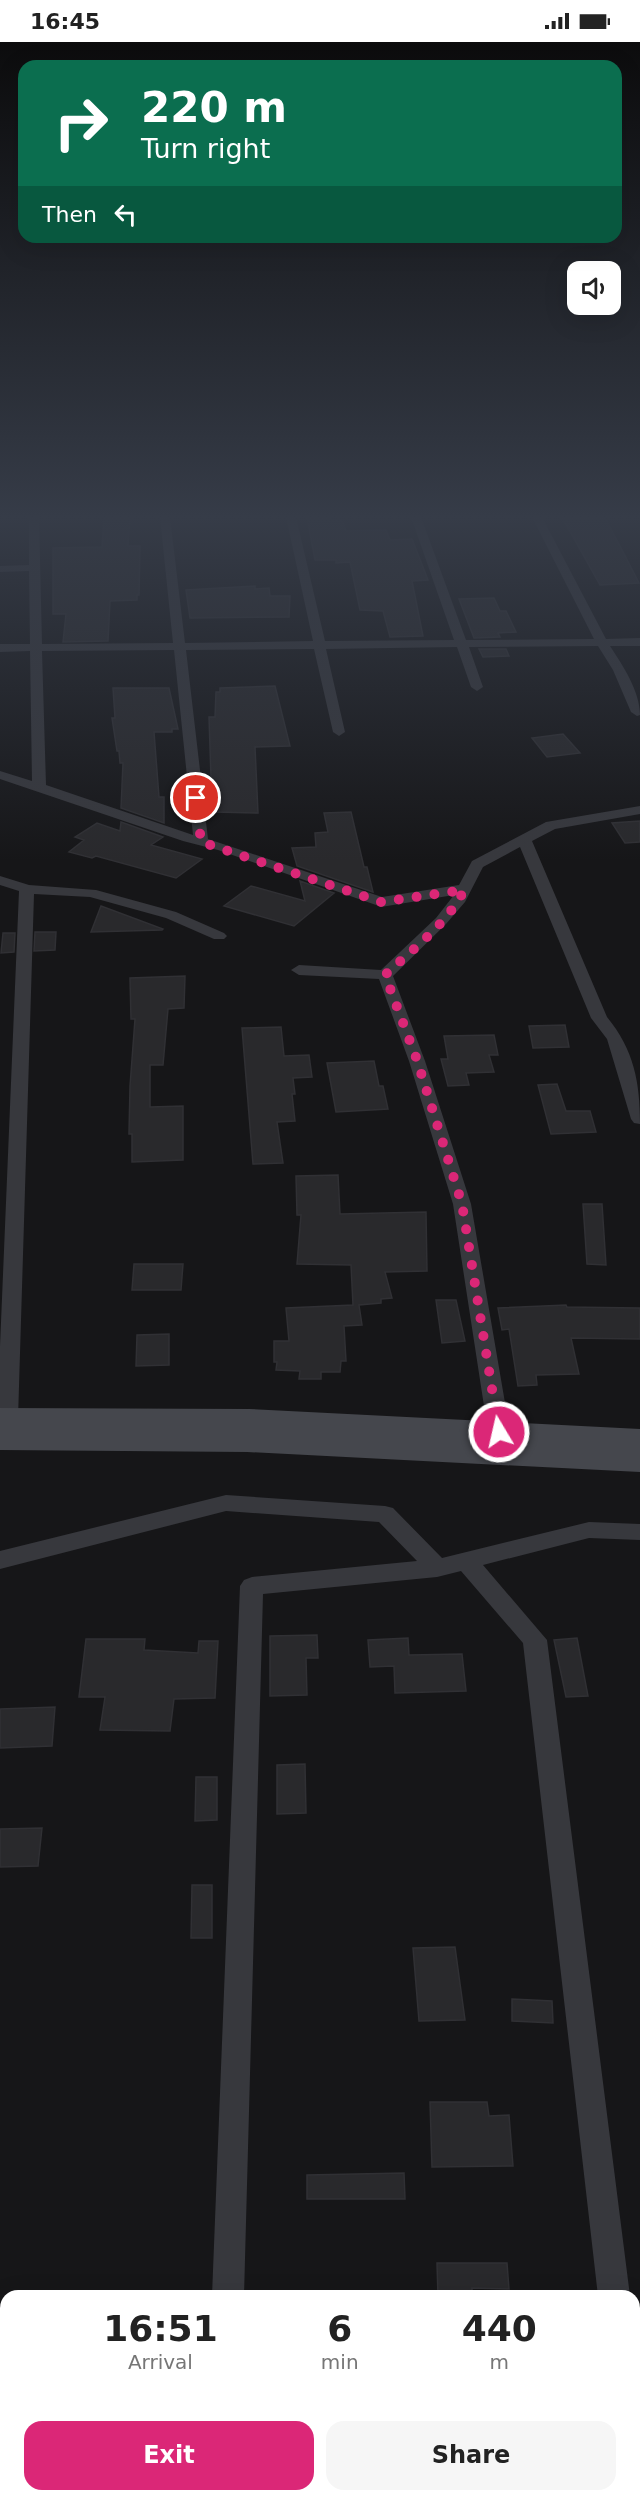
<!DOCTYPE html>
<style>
body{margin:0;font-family:"DejaVu Sans",sans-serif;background:#f6f6f6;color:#222;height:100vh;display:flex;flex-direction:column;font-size:22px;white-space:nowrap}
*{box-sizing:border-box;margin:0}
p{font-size:20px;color:#767676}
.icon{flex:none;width:33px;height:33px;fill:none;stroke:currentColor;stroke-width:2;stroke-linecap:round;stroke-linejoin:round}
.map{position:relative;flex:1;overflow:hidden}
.drawer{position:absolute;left:0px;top:2248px;width:640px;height:212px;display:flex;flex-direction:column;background:#fff;border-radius:18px 18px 0 0;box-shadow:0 6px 24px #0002}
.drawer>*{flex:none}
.top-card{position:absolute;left:18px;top:18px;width:604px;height:183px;border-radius:18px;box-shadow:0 6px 24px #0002;background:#0b6e4f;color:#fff;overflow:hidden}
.buttons{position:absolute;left:567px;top:219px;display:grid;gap:12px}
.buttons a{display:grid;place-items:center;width:54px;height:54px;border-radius:12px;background:#fff;box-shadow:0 6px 24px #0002;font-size:30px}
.pin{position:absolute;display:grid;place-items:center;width:51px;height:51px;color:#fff;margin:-26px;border:3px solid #fff;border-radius:50%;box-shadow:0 2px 6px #0007}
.me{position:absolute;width:66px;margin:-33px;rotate:351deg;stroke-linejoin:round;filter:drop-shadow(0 0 4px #0008)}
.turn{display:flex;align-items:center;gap:21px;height:126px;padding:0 24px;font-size:27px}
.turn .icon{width:78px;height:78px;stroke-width:2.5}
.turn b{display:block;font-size:42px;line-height:51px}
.then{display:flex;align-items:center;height:57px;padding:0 24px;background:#0003;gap:12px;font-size:22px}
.eta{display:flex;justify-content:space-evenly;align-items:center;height:102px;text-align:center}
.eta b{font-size:36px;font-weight:800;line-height:42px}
.cta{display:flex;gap:12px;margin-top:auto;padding:12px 24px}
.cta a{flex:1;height:69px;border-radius:18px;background:#db2777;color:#fff;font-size:24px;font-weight:800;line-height:69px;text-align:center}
.cta a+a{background:#f6f6f6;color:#222}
.status{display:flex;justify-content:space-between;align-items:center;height:42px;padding:0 30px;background:#fff;direction:ltr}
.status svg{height:16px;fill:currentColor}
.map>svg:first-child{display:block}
.building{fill:#29292c;stroke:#303034;stroke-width:1.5}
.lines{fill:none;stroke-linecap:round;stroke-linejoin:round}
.street{fill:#37383d;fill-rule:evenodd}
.secondary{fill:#45474d;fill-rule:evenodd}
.route{stroke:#db2777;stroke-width:10;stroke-dasharray:0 18}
</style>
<div class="status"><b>16:45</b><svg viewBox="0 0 49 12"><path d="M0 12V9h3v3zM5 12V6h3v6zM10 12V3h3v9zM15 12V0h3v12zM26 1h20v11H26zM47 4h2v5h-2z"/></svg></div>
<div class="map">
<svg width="640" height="2459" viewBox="0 0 640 2459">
<rect width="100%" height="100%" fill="#161618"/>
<path class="building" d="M104,475H130L128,504H140L139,553H137V558L110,559L108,599L63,600L66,572H53V506L102,505Z
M307,475H328L329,478H339L343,480L346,489L386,488L390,498L412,497L428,538L412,539L423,594L390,595L383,569L360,568L350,520L336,521V518H315Z
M605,476L620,504L639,541L600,543L563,477Z
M255,544V547L269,546L270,554H290L289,575L190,576L186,548Z
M494,556L500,569H506L516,590L498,591L500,595L474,596L459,557Z
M479,607H506L509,614L483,615Z
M275,644L290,704L255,705L258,771L215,770L211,736L209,675H215L216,650H220V646Z
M113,646H169L178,687H172V690H154L159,755H164V781L121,766L123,721H120L119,709H117L112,676H115Z
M563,692L580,711L547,715L532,696Z
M351,770L364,825H367L373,850L297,824L292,806L316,805L315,791L328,790L324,771Z
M640,779V800L625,801L612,781Z
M121,780L163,795L151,803L202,817L176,836L96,814L92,816L69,810L84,798L75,795L97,781L120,789Z
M300,839L334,851L294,884L224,864L251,844L305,859Z
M101,864L163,887L162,888L91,890Z
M35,890H56L55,908L34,909Z
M3,891H15L14,910L1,911Z
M185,934L184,966L168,967L163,1023H150V1065L183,1064V1118L132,1120V1092H129L130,1044L135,977H131L130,936Z
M565,983L569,1005L533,1006L529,984Z
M281,985L284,1014L309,1013L312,1035L293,1036L295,1052H292L295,1079L277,1080L283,1121L253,1122L242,986Z
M494,993L498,1013H489L494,1030L466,1031L469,1043L448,1044L441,1017H448L444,994Z
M374,1019L379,1044H383L388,1067L336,1070L327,1021Z
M557,1042L566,1069H590L596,1090L551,1092L538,1043Z
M338,1133L340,1172L426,1170L427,1229L385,1230L392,1256L381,1257V1261L359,1263L362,1283L344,1284L346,1319H341L340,1330H321V1337H299L300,1329L276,1328L277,1320H274V1299H289L286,1266L353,1263L351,1223L297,1222L301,1173H297L296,1134Z
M583,1162H602L606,1223L587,1222Z
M134,1222H183L181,1248H132Z
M436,1258H456L465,1299L442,1301Z
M566,1263L567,1265L640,1266V1297L571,1296L579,1332L536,1333L537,1343L518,1344L509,1287L502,1288L498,1266Z
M169,1292V1323L136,1324L137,1293Z
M317,1593L318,1616H306L307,1653L270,1654V1594Z
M408,1596L409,1613L462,1612L466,1649L395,1651L394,1624L370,1625L368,1598Z
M577,1596L588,1654L566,1655L554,1598Z
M86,1597H145L144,1608L198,1611L199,1599H218L215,1656L174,1657L170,1689L100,1688L105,1655H79Z
M55,1665L52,1704L0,1706V1667Z
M305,1722L306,1771L277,1772V1723Z
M196,1735H217V1778L195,1779Z
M42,1786L38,1824L0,1825V1787Z
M192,1843H212V1896H191Z
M455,1905L465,1978L419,1979L413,1906Z
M512,1957L552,1959L553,1981L512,1979Z
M430,2060H487L489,2074L509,2073L513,2124L432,2125Z
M404,2131L405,2157H307V2133Z
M437,2221H507L509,2247L472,2246V2254H438Z"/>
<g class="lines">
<path class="street" d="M29,475H39L42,602L173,601L160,475H170L185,601L313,599L286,475H296L325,599L454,598L411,475H421L466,598L594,597L532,475H542L606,597L640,596V604H610C623,624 640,649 640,673L637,674L631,670L613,628L598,604L469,605L483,645L477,649L471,645L457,605L326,607L345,690L339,694L333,690L314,607L186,608L208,797L382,855L459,843L472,819L546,780L640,764V772L555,787L532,799L607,975C634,1008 640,1040 640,1082L634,1081L631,1077L607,997L591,976L520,805L483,825L465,860L446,882L393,934L425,1019L471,1162L510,1390L507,1395L499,1397L491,1395L488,1390L453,1162L409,1019L379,937L299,933L291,928L299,923L381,928L436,876L454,853L381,865L376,863L218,808L183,799L0,737V729L32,739L30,609L0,610V602H30L29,529L0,530V524L29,523ZM174,608L193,793L46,743L42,609Z
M0,834L29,843L96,848L176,870L224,891L227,894L224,897H214L166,876L90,855L34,852L18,1377L15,1382L7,1384L0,1382V1304L19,849L0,843Z
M226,1453L385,1464L393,1466L442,1516L589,1480L640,1482V1498L589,1496L483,1523L547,1598L630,2254H598L523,1601L461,1529L437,1535L263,1552L244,2254H212L240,1544L244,1538L252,1535L417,1519L379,1480L226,1469L0,1527V1509Z
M640,2345V2379L634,2380V2346Z
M0,2351H6V2385H0Z
M634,2438L640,2441V2459H614V2454H634Z
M200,2454H234L233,2459H199Z"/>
<path class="secondary" d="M0,1366L249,1367L640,1387V1430L247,1410L0,1408Z"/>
</g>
<linearGradient id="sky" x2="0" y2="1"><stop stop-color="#0c0c0d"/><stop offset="0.58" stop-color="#363c48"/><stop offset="1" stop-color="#363c48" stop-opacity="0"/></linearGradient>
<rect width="640" height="819" fill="url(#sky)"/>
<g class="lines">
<path class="route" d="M196,756L201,800L381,860L464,848C448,881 412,908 385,933L417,1018L462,1162L499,1390"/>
</g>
</svg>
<div class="buttons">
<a><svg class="icon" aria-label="sound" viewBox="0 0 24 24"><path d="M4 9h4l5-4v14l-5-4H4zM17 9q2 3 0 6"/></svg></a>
</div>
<div class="pin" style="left:196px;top:756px;background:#d93025"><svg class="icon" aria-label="arrive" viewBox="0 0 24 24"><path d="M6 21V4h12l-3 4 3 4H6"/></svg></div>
<svg class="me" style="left:499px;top:1390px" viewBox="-20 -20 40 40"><circle r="17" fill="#db2777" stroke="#fff" stroke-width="3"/><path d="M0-11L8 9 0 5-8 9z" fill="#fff"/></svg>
<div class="top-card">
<div class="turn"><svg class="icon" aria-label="right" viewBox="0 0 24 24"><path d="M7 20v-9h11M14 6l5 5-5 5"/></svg><div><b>220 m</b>Turn right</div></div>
<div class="then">Then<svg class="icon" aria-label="left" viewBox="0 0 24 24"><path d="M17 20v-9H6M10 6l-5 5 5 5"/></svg></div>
</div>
<section class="drawer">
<div class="eta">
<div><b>16:51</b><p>Arrival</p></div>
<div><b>6</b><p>min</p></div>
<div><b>440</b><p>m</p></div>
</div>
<div class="cta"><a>Exit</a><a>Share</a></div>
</section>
</div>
